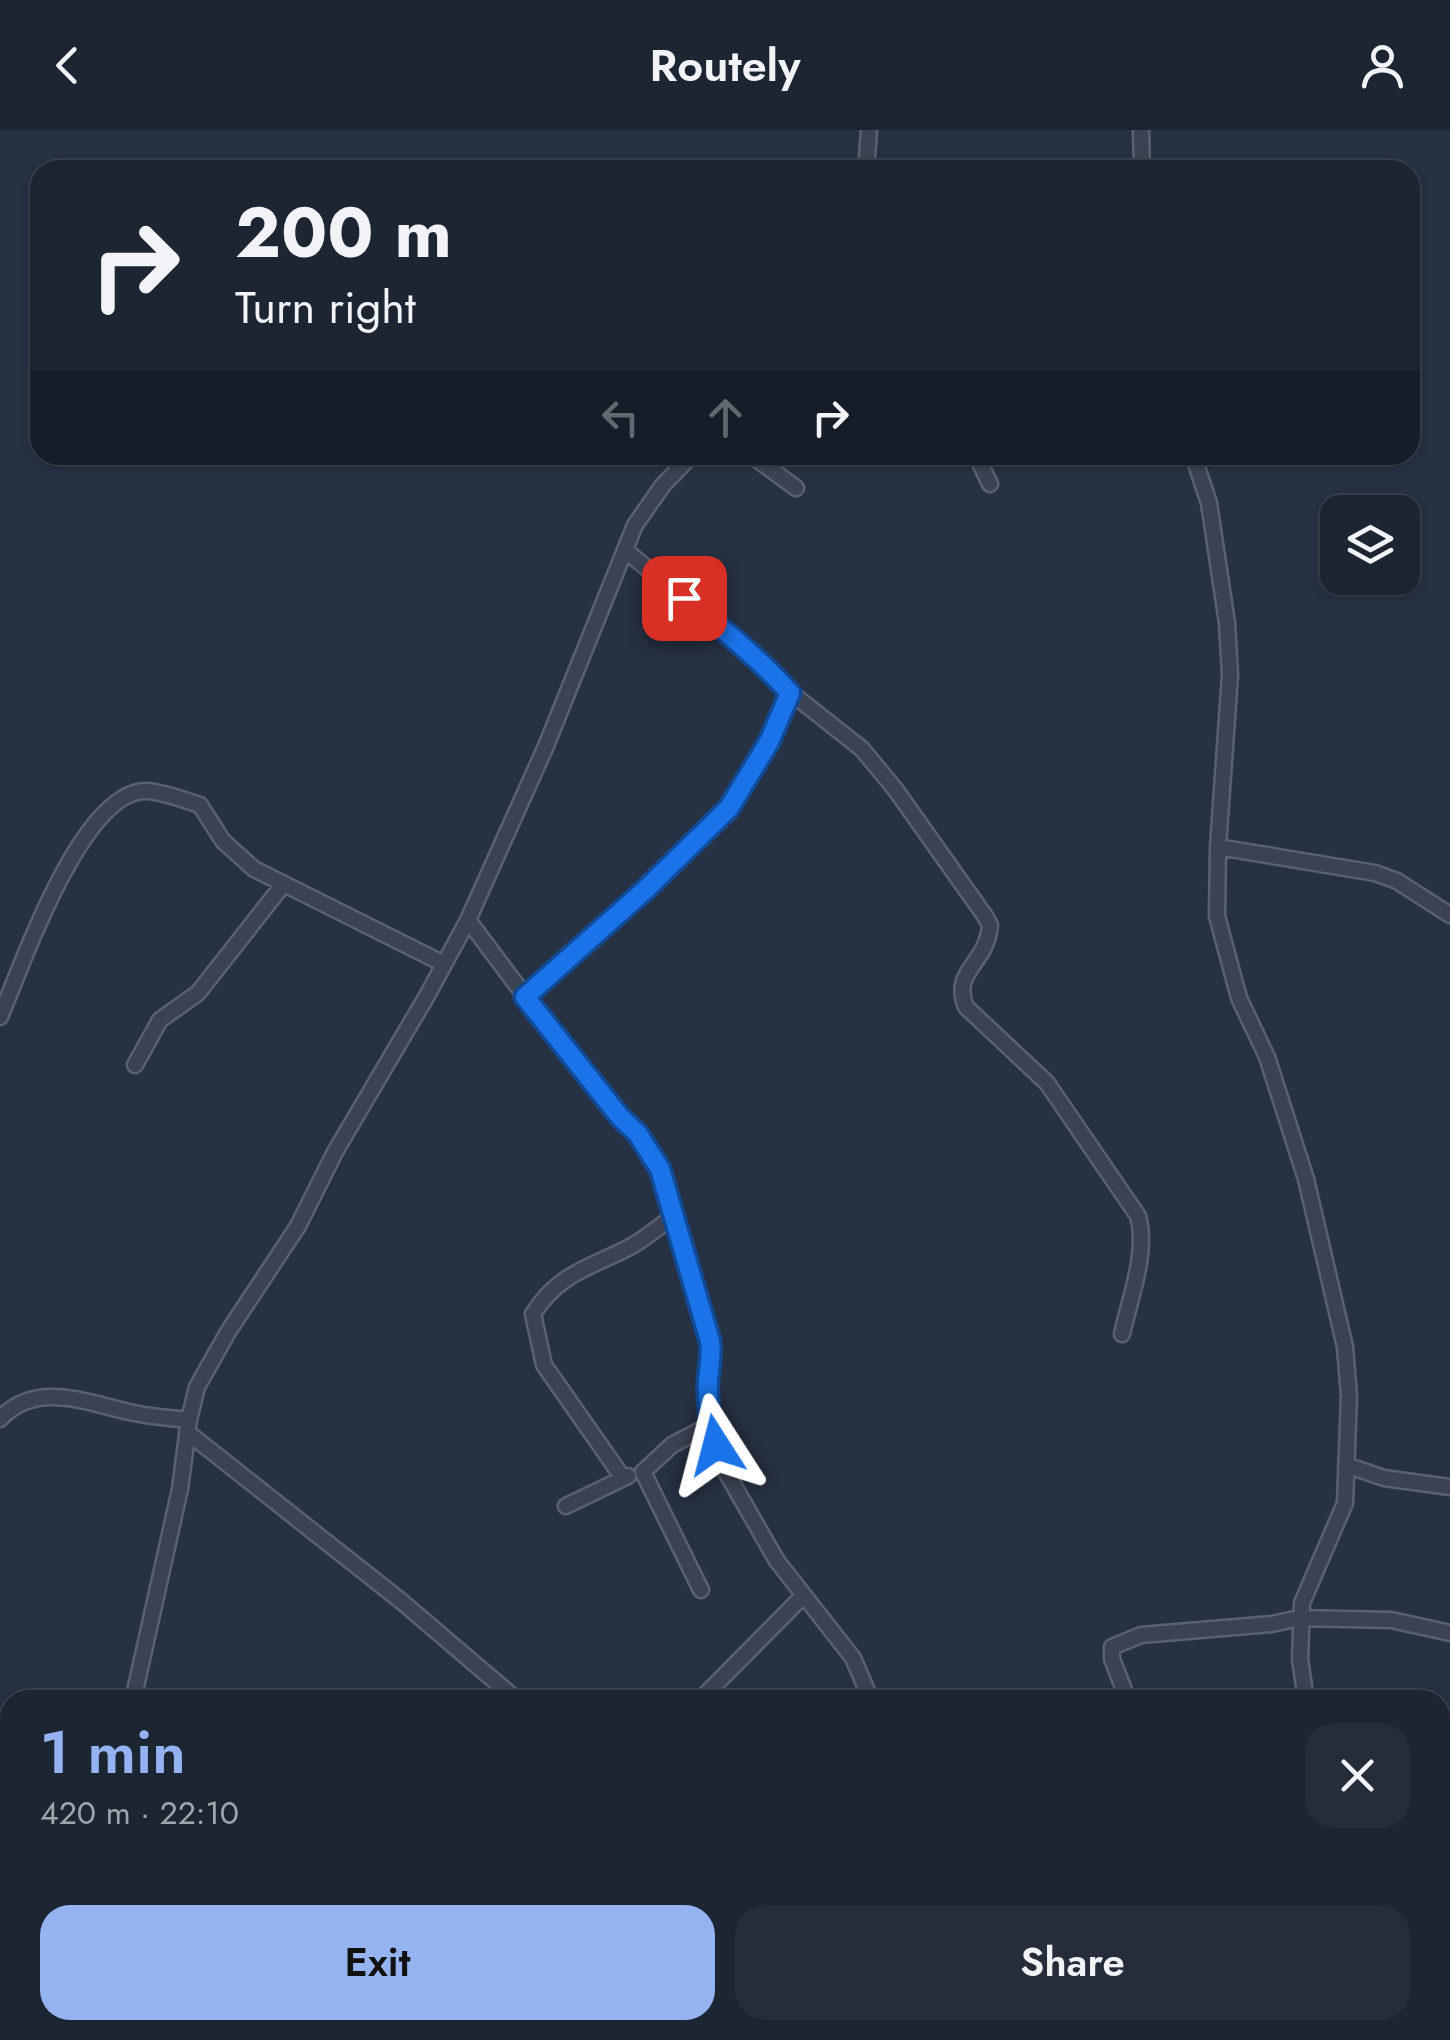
<!DOCTYPE html>
<meta charset="utf-8">
<style>
body{margin:0;font-family:Jost,sans-serif;background:#252d3a;color:#f1f3f6;height:100vh;display:flex;flex-direction:column;font-size:38px;white-space:nowrap}
*{box-sizing:border-box;margin:0}
p{font-size:32px;color:#a0a5ac}
.icon{flex:none;width:55px;height:55px;fill:none;stroke:currentColor;stroke-width:2;stroke-linecap:round;stroke-linejoin:round}
.map{position:relative;flex:1;overflow:hidden}
.sheet{position:absolute;left:0px;top:1560px;width:1450px;height:350px;display:flex;flex-direction:column;background:#1c2532;border-radius:30px 30px 0 0;box-shadow:0 2px 8px #0004,0 0 0 2px #3a424d}
.sheet>*{flex:none}
.guide{position:absolute;left:30px;top:30px;width:1390px;height:305px;border-radius:30px;box-shadow:0 2px 8px #0004,0 0 0 2px #3a424d;background:#1c2532;color:#f1f3f6;overflow:hidden}
.tools{position:absolute;left:1320px;top:365px;display:grid;gap:20px}
.tools a{display:grid;place-items:center;width:100px;height:100px;border-radius:20px;background:#1c2532;box-shadow:0 2px 8px #0004,0 0 0 2px #3a424d;font-size:50px}
.pin{position:absolute;display:grid;place-items:center;width:85px;height:85px;color:#fff;margin:-42px;border-radius:20px;box-shadow:0 5px 15px #0006}
.me{position:absolute;width:110px;margin:-55px;rotate:351deg;stroke-linejoin:round;filter:drop-shadow(0 0 8px #0008)}
.turn{display:flex;align-items:center;gap:35px;height:210px;padding:0 40px;font-size:45px}
.turn .icon{width:130px;height:130px;stroke-width:2.5}
.turn b{display:block;font-size:70px;line-height:85px}
.lanes{display:flex;align-items:center;height:95px;padding:0 40px;background:#0003;justify-content:center;gap:50px;direction:ltr}
.lanes .off{opacity:.35}
.round{display:grid;place-items:center;flex:none;width:105px;height:105px;border-radius:30px;background:#252d3a}
.overview{display:flex;align-items:center;justify-content:space-between;height:170px;padding:0 40px}
h1{font-size:60px;font-weight:600;line-height:75px;color:#95b2f1}
.button{display:flex;gap:20px;margin-top:auto;padding:20px 40px}
.button a{flex:1;height:115px;border-radius:30px;background:#95b2f1;color:#111;font-size:40px;font-weight:600;line-height:115px;text-align:center}
.button a+a{background:#252d3a;color:#f1f3f6}
header{display:flex;justify-content:space-between;align-items:center;height:130px;padding:0 40px;background:#1c2532;font-size:45px;font-weight:600}
.map>svg:first-child{display:block}
.lines{fill:none;stroke-linecap:round;stroke-linejoin:round}
.street-casing{stroke:#596170;stroke-width:19}
.street{stroke:#3b4353;stroke-width:14}
.route-casing{stroke:#114b97;stroke-width:25}
.route{stroke:#1a73e8;stroke-width:18}
</style>
<header><svg class="icon" aria-label="back" viewBox="0 0 24 24"><path d="M15 5l-7 7 7 7"/></svg>Routely<svg class="icon" aria-label="person" viewBox="0 0 24 24"><circle cx="12" cy="8" r="4"/><path d="M4 21q1-7 8-7t8 7"/></svg></header>
<div class="map">
<svg width="1450" height="1910" viewBox="0 0 1450 1910">
<rect width="100%" height="100%" fill="#263143"/>
<g class="lines">
<g class="street-casing">
<path id="street" d="M1141,0L1142,40
M866,40L869,0
M751,325L796,358
M976,325L990,354
M1193,325L1209,373L1227,493L1230,545L1218,717L1217,786L1239,868L1267,927L1306,1049L1345,1217L1349,1266L1345,1373L1302,1473L1300,1529L1306,1570
M625,420L766,537L791,563L862,619L895,659L985,786L990,795C987,835 951,840 966,877L1047,953L1138,1086C1148,1123 1130,1167 1122,1204
M1218,717L1375,743L1397,751L1450,785
M468,790L569,925L620,987L637,1004L660,1039L692,1158L710,1211L707,1256L710,1295L726,1342L777,1431L853,1528L871,1570
M525,867L645,759L729,678L769,612L791,563
M0,887C22,836 82,659 147,661C164,662 184,670 200,675L223,711L254,739L444,834
M135,935L160,890L198,863L282,756
M0,1289C37,1249 89,1274 134,1283C152,1287 171,1288 189,1290
M187,1302L401,1471L517,1570
M1346,1335L1384,1348L1450,1357
M623,1348L544,1235L533,1184C558,1144 589,1138 628,1118C644,1110 658,1097 673,1087
M566,1376L628,1346
M701,1460L643,1342L672,1315L710,1295
M133,1570L180,1359L189,1290L197,1257L228,1202L298,1096L335,1022L428,864L468,790L546,616L635,395L663,355L692,325
M700,1570L803,1466
M1128,1570L1112,1529V1517L1141,1505L1272,1494L1299,1488L1391,1490L1450,1503
M1440,1775L1450,1778
M267,1900L275,1910
M736,1900L738,1910
M925,1901L926,1900
M124,1910L131,1900
M1343,1910L1344,1900"/>
</g>
<use href="#street" class="street"/>
</g>
<g class="lines">
<g class="route-casing">
<path id="route" d="M684,468C721,498 759,528 790,563L769,612L729,678L645,760L525,867L620,987L638,1004L660,1039L710,1211C712,1225 709,1237 708,1251C707,1272 710,1295 716,1315"/>
</g>
<use href="#route" class="route"/>
</g>
</svg>
<div class="tools">
<a><svg class="icon" aria-label="layers" viewBox="0 0 24 24"><path d="M12 4l9 5-9 5-9-5zM3 14l9 5 9-5"/></svg></a>
</div>
<div class="pin" style="left:684px;top:468px;background:#d93025"><svg class="icon" aria-label="arrive" viewBox="0 0 24 24"><path d="M6 21V4h12l-3 4 3 4H6"/></svg></div>
<svg class="me" style="left:716px;top:1315px" viewBox="-20 -20 40 40"><path d="M0-17L14 15 0 8-14 15z" fill="#1a73e8" stroke="#fff" stroke-width="4"/></svg>
<div class="guide">
<div class="turn"><svg class="icon" aria-label="right" viewBox="0 0 24 24"><path d="M7 20v-9h11M14 6l5 5-5 5"/></svg><div><b>200 m</b>Turn right</div></div>
<div class="lanes"><svg class="icon off" aria-label="left" viewBox="0 0 24 24"><path d="M17 20v-9H6M10 6l-5 5 5 5"/></svg><svg class="icon off" aria-label="ahead" viewBox="0 0 24 24"><path d="M12 20V5M6 11l6-6 6 6"/></svg><svg class="icon" aria-label="right" viewBox="0 0 24 24"><path d="M7 20v-9h11M14 6l5 5-5 5"/></svg></div>
</div>
<section class="sheet">
<div class="overview"><div><h1>1 min</h1><p>420 m · 22:10</p></div><a class="round"><svg class="icon" aria-label="close" viewBox="0 0 24 24"><path d="M6 6l12 12M18 6L6 18"/></svg></a></div>
<div class="button"><a>Exit</a><a>Share</a></div>
</section>
</div>
